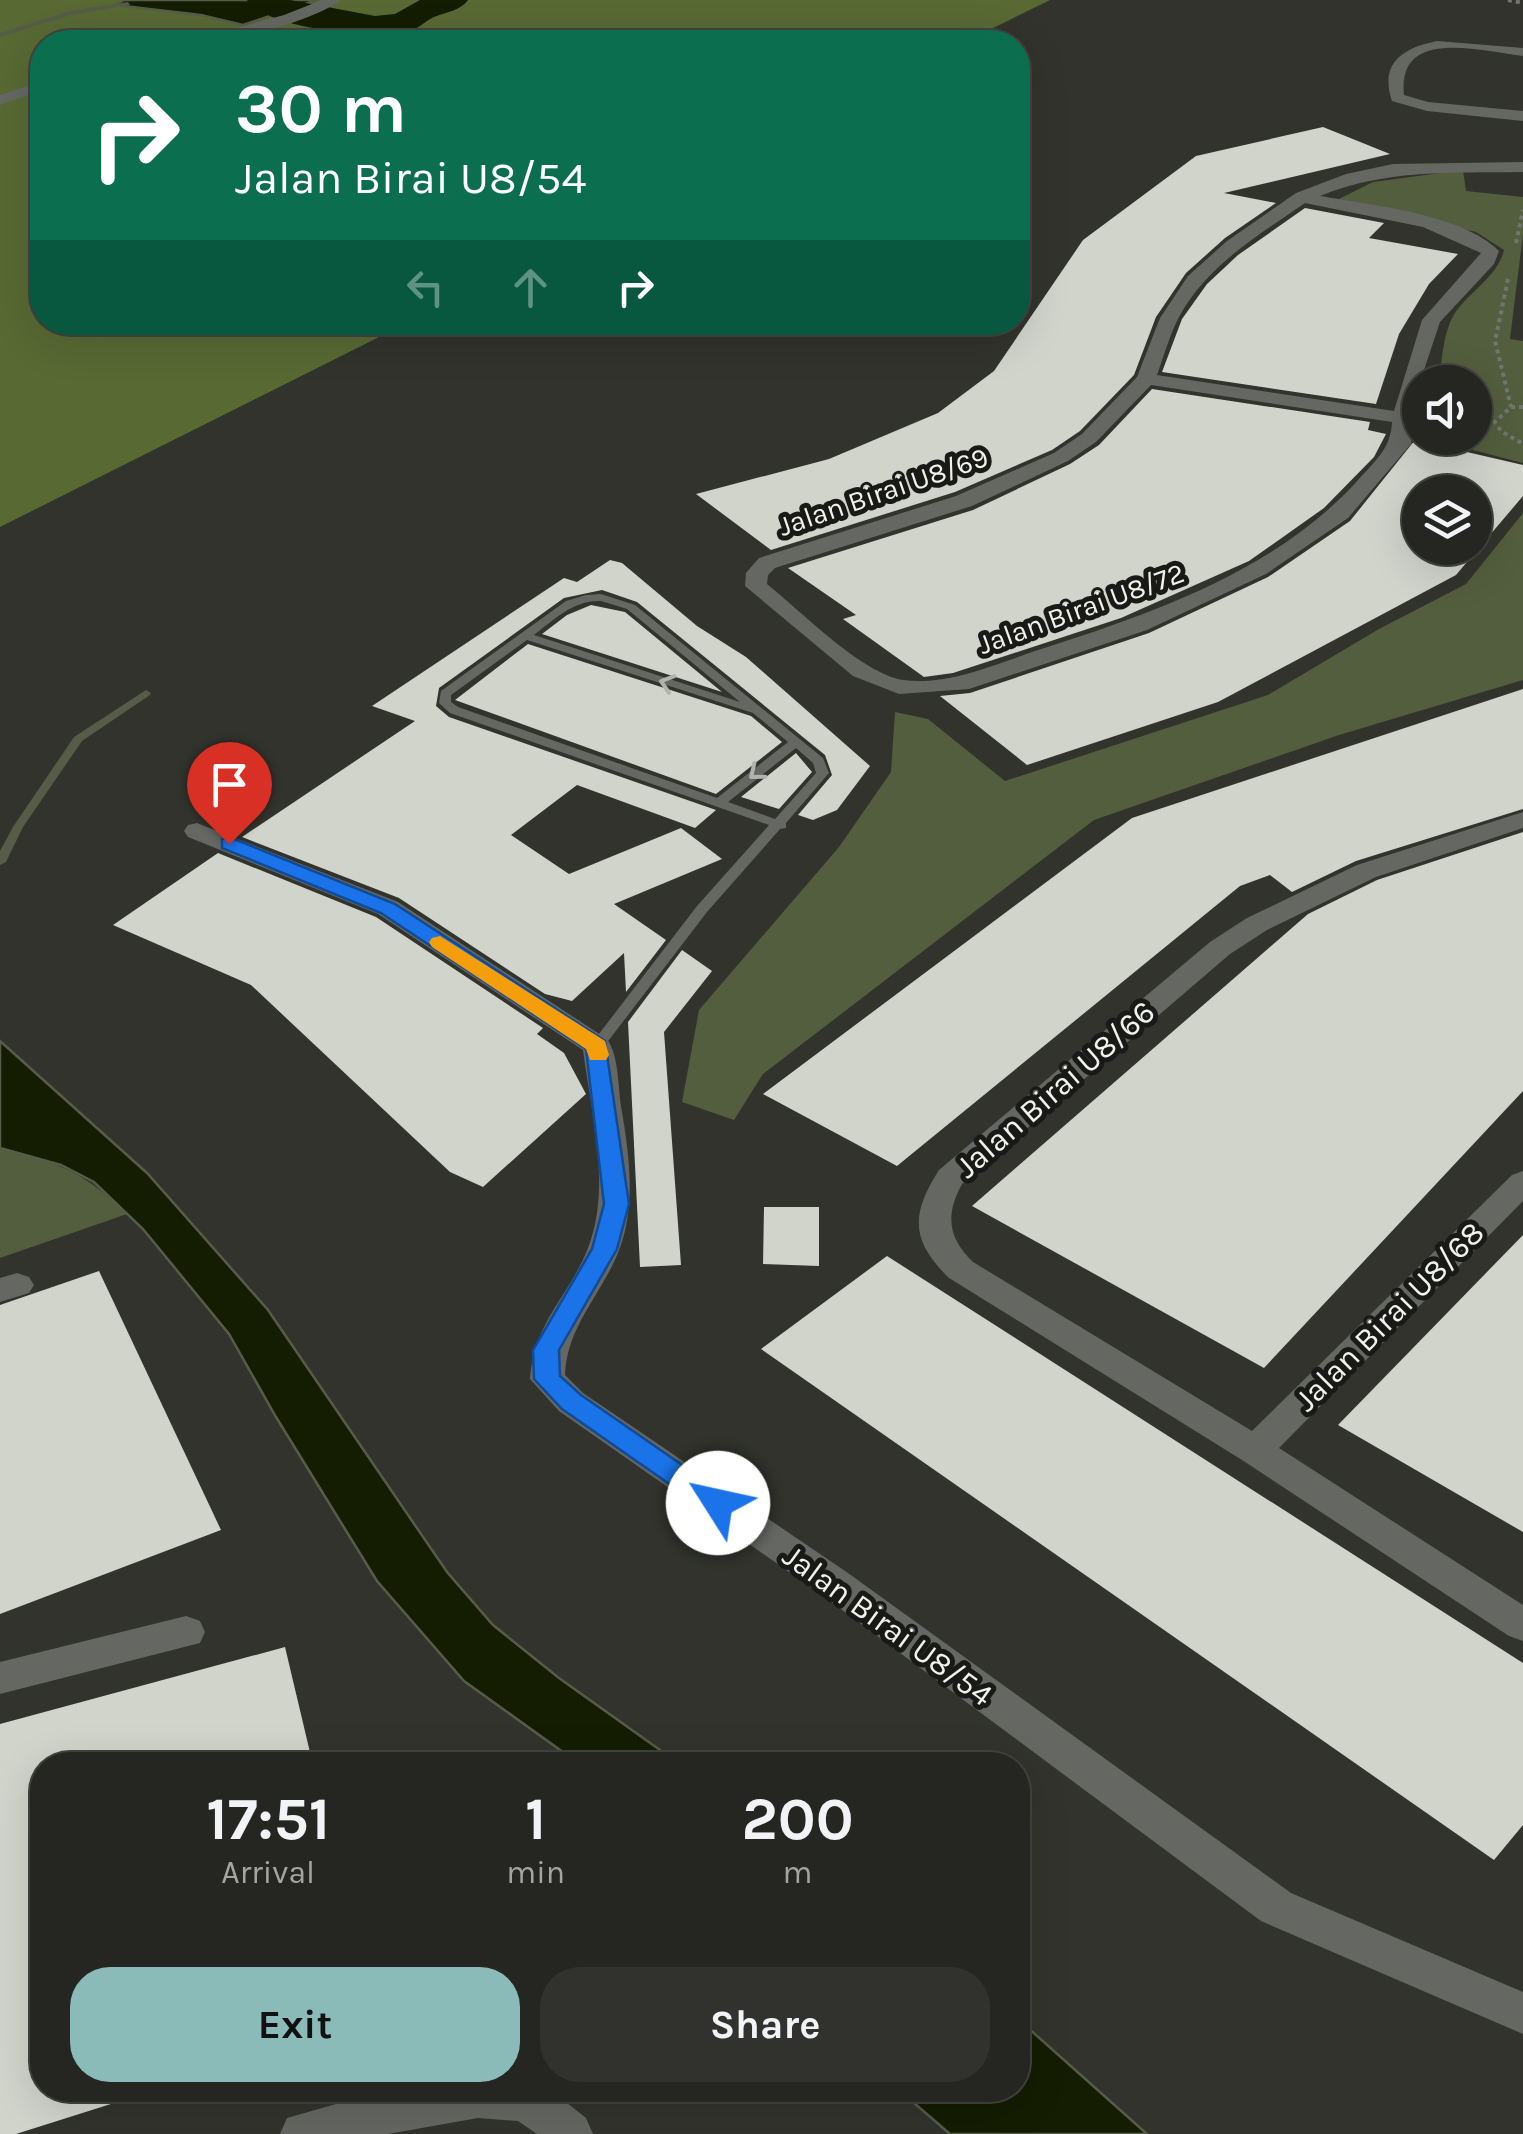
<!DOCTYPE html>
<style>
body{margin:0;font-family:Karla,sans-serif;background:#31322e;color:#f1f3f6;height:100vh;display:flex;flex-direction:column;font-size:38px;white-space:nowrap}
*{box-sizing:border-box;margin:0}
p{font-size:32px;color:#a3a5a5}
.icon{flex:none;width:55px;height:55px;fill:none;stroke:currentColor;stroke-width:2;stroke-linecap:round;stroke-linejoin:round}
.map{position:relative;flex:1;overflow:hidden}
.sheet{position:absolute;left:30px;top:1752px;width:1000px;height:350px;display:flex;flex-direction:column;background:#252621;border-radius:40px;box-shadow:0 10px 40px #0002,0 0 0 2px #42433f}
.sheet>*{flex:none}
.top-card{position:absolute;left:30px;top:30px;width:1000px;height:305px;border-radius:40px;box-shadow:0 10px 40px #0002,0 0 0 2px #42433f;background:#0b6e4f;color:#fff;overflow:hidden}
.controls{position:absolute;left:1402px;top:365px;display:grid;gap:20px}
.controls a{display:grid;place-items:center;width:90px;height:90px;border-radius:50%;background:#252621;box-shadow:0 10px 40px #0002,0 0 0 2px #42433f;font-size:50px}
.pin{position:absolute;display:grid;place-items:center;width:85px;height:85px;color:#fff;margin:-102px -42px;border-radius:50% 50% 50% 0;rotate:-45deg;box-shadow:0 0 10px #0007}
.pin .icon{rotate:45deg}
.me{position:absolute;width:110px;margin:-55px;rotate:305deg;stroke-linejoin:round;filter:drop-shadow(0 0 8px #0008)}
.turn{display:flex;align-items:center;gap:35px;height:210px;padding:0 40px;font-size:45px}
.turn .icon{width:130px;height:130px;stroke-width:2.5}
.turn b{display:block;font-size:70px;line-height:85px}
.lanes{display:flex;align-items:center;height:95px;padding:0 40px;background:#0003;justify-content:center;gap:50px;direction:ltr}
.lanes .off{opacity:.35}
.eta{display:flex;justify-content:space-evenly;align-items:center;height:170px;text-align:center}
.eta b{font-size:60px;font-weight:700;line-height:70px}
.cta{display:flex;gap:20px;margin-top:auto;padding:20px 40px}
.cta a{flex:1;height:115px;border-radius:40px;background:#8bbbb9;color:#111;font-size:40px;font-weight:700;line-height:115px;text-align:center}
.cta a+a{background:#31322e;color:#f1f3f6}
.map>svg:first-child{display:block}
.green{fill:#535e3e}
.forest{fill:#586934}
.water{fill:#141c02;stroke:#565c48;stroke-width:2.5}
.lines{fill:none;stroke-linecap:round;stroke-linejoin:round}
.stream{fill:#565c48;fill-rule:evenodd}
.river{fill:#141c02;fill-rule:evenodd}
.building{fill:#d1d4cb;fill-rule:evenodd}
.path{stroke:#73756f;stroke-width:4;stroke-dasharray:4 4;stroke-linecap:butt}
.lane{fill:#656763;fill-rule:evenodd}
.street{fill:#656763;fill-rule:evenodd}
.oneway{stroke:#b1b3af}
.route{fill:#1a73e8;stroke:#114b97;stroke-width:2.5}
.slow{fill:#f59e0b}
.labels{text-anchor:middle;stroke-width:10;stroke-linejoin:round;paint-order:stroke}
.far-street-label{font-size:28px;fill:#f0f2ed;stroke:#191a17}
.street-label{font-size:32px;fill:#f0f2ed;stroke:#191a17}
</style>
<div class="map">
<svg width="1523" height="2134" viewBox="0 0 1523 2134">
<rect width="100%" height="100%" fill="#31332c"/>
<path class="green" d="M1463,170L1466,191L1523,197V234L1510,339L1523,341V463L1431,439L1475,438V382H1439C1442,361 1443,331 1455,313C1470,291 1498,276 1504,250L1476,232L1337,200L1373,182Z
M1523,513V680L1339,735L1094,820L763,1074L734,1120L682,1102L699,1010L839,847L891,772L895,712L928,719L1005,781L1268,695L1379,629L1466,584Z
M0,1148C60,1164 82,1170 127,1214L0,1258Z"/>
<path class="forest" d="M0,0H434L416,5L438,11L465,0H1050L965,42H42V322L407,323L0,527Z"/>
<path class="water" d="M124,0H317L243,25L201,15L115,5Z
M0,1041L147,1173L268,1310L447,1572L493,1625L559,1678L681,1765H581L464,1681L377,1581L276,1417L229,1334L143,1229L94,1182L61,1165L0,1148Z
M1018,2022L1027,2027L1147,2134H950L899,2090H1018Z"/>
<g class="lines">
<path class="stream" d="M128,2L130,5L71,15L0,37V33L70,11Z
M146,690L151,693L150,695L82,741L23,827L6,862L0,865V851L13,827L74,737Z"/>
<path class="river" d="M247,0H290L375,16L395,14L420,0H468C460,11 446,12 434,17C423,22 418,30 406,32C374,39 266,29 247,0Z"/>
</g>
<path class="building" d="M1323,127L1390,154L1224,193L1276,203L1225,238L1186,273L1156,317L1134,375L1080,431L1052,450L955,492L771,550L696,494L829,459L938,413L994,371L1083,240L1196,156Z
M1305,208L1384,223L1369,238L1458,254L1429,284L1399,334L1376,404L1162,372L1182,319L1207,284L1238,255Z
M1152,389L1370,422L1368,430L1386,434L1374,457L1324,508L1249,561L1121,618L953,673L924,677L843,619L856,615L788,568L973,510L1070,464L1099,445Z
M1415,440L1523,465V496L1456,575L1218,702L1027,765L940,696L970,693L1149,633L1268,577L1350,521ZM1420,492H1475V548H1420Z
M610,560L622,563L697,626L746,657L870,766L837,810L813,820L798,815L832,775L825,755L637,602L602,590L564,598L439,688L436,706L449,717L716,810L695,828L577,785L511,835L569,874L681,828L722,859L614,904L666,940L626,992L624,953L572,1001L545,994L399,898L242,837L415,721L372,706L564,578L577,582Z
M591,605L625,612L722,692L542,634L567,615Z
M528,644L751,716L782,742L716,794L455,700Z
M1523,689V809L1356,861L1292,892L1270,875L1240,886L897,1166L763,1094L1132,818Z
M796,753L812,772L779,809L741,797Z
M1523,832V1091L1264,1368L972,1206L1308,914L1377,880Z
M218,853L376,917L543,1028L537,1034L564,1053L586,1094L483,1187L450,1172L251,985L113,925Z
M682,950L712,971L664,1032L681,1265L640,1267L628,1022Z
M764,1207H819V1266L763,1264Z
M1523,1235V1532L1338,1425Z
M887,1256L1523,1663V1825L1494,1860L761,1349Z
M99,1271L221,1530L0,1614V1305Z
M285,1647L313,1765H42V2090H132L133,2097L16,2134H0V1724Z"/>
<g class="lines">
<path class="path" d="M1508,0L1523,3
M1516,243L1523,210
M1508,279L1495,341L1511,407
M1523,407H1511L1495,422L1501,431L1523,444"/>
<path class="lane" d="M601,594L635,605L823,758L829,773L786,823V828L780,829L707,912L602,1049H592L590,1046L592,1043L697,906L769,825L450,713L439,703L441,691L566,601L586,595ZM601,601L627,609L740,702L534,635C555,619 573,600 601,601ZM527,640L753,713L788,742L717,798L458,707L451,702V695ZM796,748L813,763L816,773L775,819L728,802Z"/>
<path class="street" d="M322,0H341C310,23 225,44 187,42L284,15Z
M1437,41L1523,48V56C1479,51 1397,27 1404,95L1428,102L1523,111V121L1427,111L1392,101C1379,63 1403,48 1437,41Z
M42,81V90L0,105V95Z
M1523,162V172C1452,173 1386,169 1320,196C1370,205 1463,214 1499,251L1494,264L1440,322L1420,382L1411,444L1348,518L1266,574L1147,630L969,689L899,694L853,676L745,586L746,573L759,558L956,496L1054,453L1082,434L1137,377L1160,318L1188,276L1227,241L1296,193L1346,174L1393,164ZM1305,203L1423,227L1481,253L1422,320L1394,411L1157,375C1164,356 1170,334 1179,317C1207,265 1259,235 1305,203ZM1151,385L1392,422C1391,448 1376,460 1359,479C1277,571 1150,614 1035,651C994,665 947,686 903,680C861,673 801,611 767,584L768,575L775,568L972,506L1068,461L1096,442Z
M1523,812V828L1376,877L1267,930L1230,954L962,1184C945,1215 948,1238 973,1262L1252,1431L1512,1175L1523,1171V1201L1279,1448L1523,1605V1641L1509,1636L1242,1460L949,1278C910,1240 911,1214 939,1170L1210,942L1247,918L1357,865Z
M197,823L398,902L607,1039C619,1056 618,1086 621,1106C630,1159 638,1215 613,1264C594,1303 567,1330 565,1375L583,1393L848,1573L1291,1893L1523,1992V2034L1261,1921L822,1595L559,1411L530,1379C534,1321 569,1297 588,1248C612,1186 591,1113 583,1050L378,914L188,837L184,831L188,825Z
M17,1273L29,1277L34,1285L29,1293L0,1302V1278Z
M186,1616L200,1621L205,1632L200,1643L0,1694V1662Z
M385,2090H551L586,2118L593,2134H537L518,2121L478,2118L388,2134H280L287,2118Z"/>
</g>
<defs><path id="oneway-chevron" d="M-2-3.5L2.5 0L-2 3.5" fill="none" stroke-width="1.6" stroke-linecap="round" stroke-linejoin="round" transform="scale(2.5)"/></defs>
<g class="oneway">
<use href="#oneway-chevron" transform="translate(667 683) rotate(-162)"/>
<use href="#oneway-chevron" transform="translate(756 773) rotate(141)"/>
</g>
<path class="route" d="M229,837L395,904L605,1041L629,1204L617,1249L559,1350L560,1376L581,1395L727,1496L731,1503L727,1511L718,1514L708,1511L562,1409L534,1379L533,1350L592,1249L604,1204L586,1049L381,913L222,848V839Z"/>
<path class="slow" d="M440,936L605,1041L609,1055L606,1060H590L586,1049L432,947L429,942L432,938Z"/>
<g class="labels">
<g class="far-street-label">
<text transform="translate(883 491) rotate(-19)" y="10">Jalan Birai U8/69</text>
<text transform="translate(1081 608) rotate(-20)" y="10">Jalan Birai U8/72</text>
</g>
<g class="street-label">
<text transform="translate(1055 1089) rotate(-41)" y="11">Jalan Birai U8/66</text>
<text transform="translate(1389 1316) rotate(-45)" y="11">Jalan Birai U8/68</text>
<text transform="translate(888 1625) rotate(36)" y="11">Jalan Birai U8/54</text>
</g>
</g>
</svg>
<div class="controls">
<a><svg class="icon" aria-label="sound" viewBox="0 0 24 24"><path d="M4 9h4l5-4v14l-5-4H4zM17 9q2 3 0 6"/></svg></a>
<a><svg class="icon" aria-label="layers" viewBox="0 0 24 24"><path d="M12 4l9 5-9 5-9-5zM3 14l9 5 9-5"/></svg></a>
</div>
<div class="pin" style="left:229px;top:844px;background:#d93025"><svg class="icon" aria-label="arrive" viewBox="0 0 24 24"><path d="M6 21V4h12l-3 4 3 4H6"/></svg></div>
<svg class="me" style="left:718px;top:1503px" viewBox="-20 -20 40 40"><circle r="19" fill="#fff"/><path d="M0-13L10 11 0 6-10 11z" fill="#1a73e8"/></svg>
<div class="top-card">
<div class="turn"><svg class="icon" aria-label="right" viewBox="0 0 24 24"><path d="M7 20v-9h11M14 6l5 5-5 5"/></svg><div><b>30 m</b>Jalan Birai U8/54</div></div>
<div class="lanes"><svg class="icon off" aria-label="left" viewBox="0 0 24 24"><path d="M17 20v-9H6M10 6l-5 5 5 5"/></svg><svg class="icon off" aria-label="ahead" viewBox="0 0 24 24"><path d="M12 20V5M6 11l6-6 6 6"/></svg><svg class="icon" aria-label="right" viewBox="0 0 24 24"><path d="M7 20v-9h11M14 6l5 5-5 5"/></svg></div>
</div>
<section class="sheet">
<div class="eta">
<div><b>17:51</b><p>Arrival</p></div>
<div><b>1</b><p>min</p></div>
<div><b>200</b><p>m</p></div>
</div>
<div class="cta"><a>Exit</a><a>Share</a></div>
</section>
</div>
